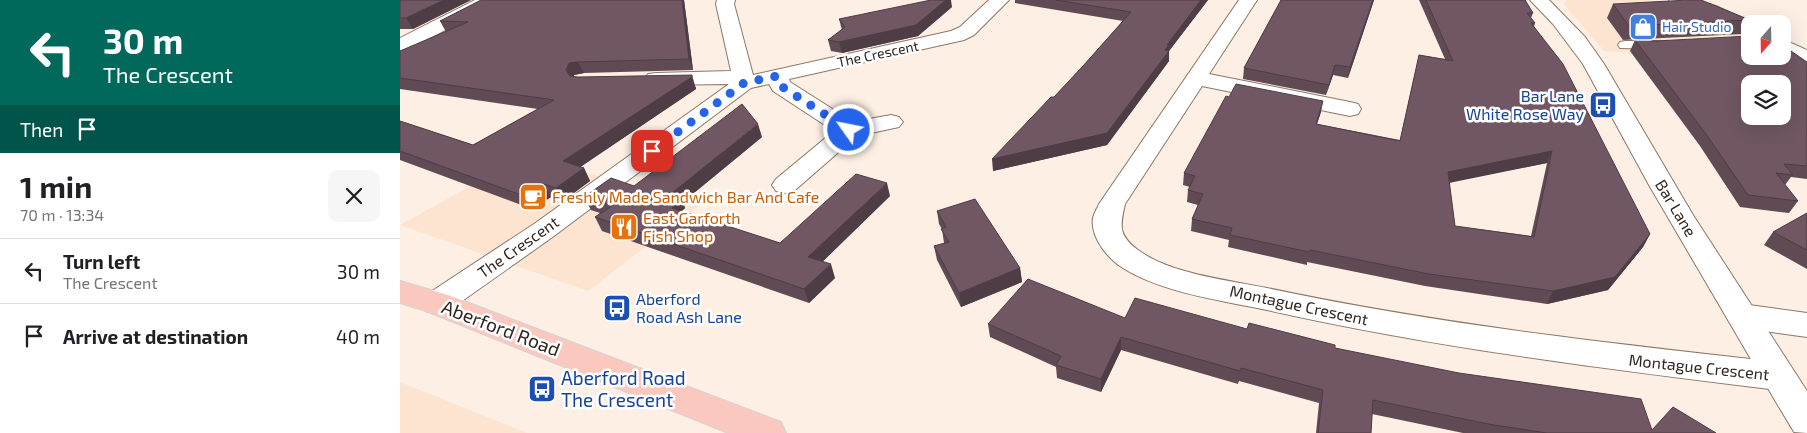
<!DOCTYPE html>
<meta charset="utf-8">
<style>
body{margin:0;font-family:"Exo 2",sans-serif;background:#f6f6f6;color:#202124;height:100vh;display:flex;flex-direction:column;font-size:19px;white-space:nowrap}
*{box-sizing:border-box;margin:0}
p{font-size:16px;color:#757577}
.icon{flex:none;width:28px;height:28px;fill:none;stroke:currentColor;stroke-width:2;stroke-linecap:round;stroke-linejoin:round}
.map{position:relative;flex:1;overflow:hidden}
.sheet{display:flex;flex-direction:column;background:#fff;width:400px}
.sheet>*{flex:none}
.banner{background:#00695c;color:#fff;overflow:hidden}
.needle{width:32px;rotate:200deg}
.buttons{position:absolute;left:1341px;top:15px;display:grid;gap:10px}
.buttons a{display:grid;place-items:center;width:50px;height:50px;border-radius:10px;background:#fff;box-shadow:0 5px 20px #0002;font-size:25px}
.pin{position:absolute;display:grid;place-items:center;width:42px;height:42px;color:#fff;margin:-21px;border-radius:10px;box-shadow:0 2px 8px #0006}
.me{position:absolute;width:55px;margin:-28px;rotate:303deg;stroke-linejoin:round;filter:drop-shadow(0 0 4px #0008)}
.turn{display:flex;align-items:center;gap:18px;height:105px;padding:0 20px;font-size:22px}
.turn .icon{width:65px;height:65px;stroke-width:2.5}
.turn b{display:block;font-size:35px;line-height:42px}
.then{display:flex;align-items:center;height:48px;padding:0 20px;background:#0003;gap:10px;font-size:19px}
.round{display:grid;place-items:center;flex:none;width:52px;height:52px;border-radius:10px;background:#f6f6f6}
.head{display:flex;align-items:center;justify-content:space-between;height:85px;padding:0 20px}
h1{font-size:30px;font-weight:700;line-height:38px}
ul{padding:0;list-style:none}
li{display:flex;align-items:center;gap:15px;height:65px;padding:0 20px;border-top:1px solid #e0e0e0}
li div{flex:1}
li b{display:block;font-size:19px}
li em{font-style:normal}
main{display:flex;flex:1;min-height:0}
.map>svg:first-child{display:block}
.built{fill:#fde4d1}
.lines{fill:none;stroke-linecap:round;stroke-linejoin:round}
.service-casing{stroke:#8c7766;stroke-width:2}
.minor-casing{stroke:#8c7766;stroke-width:2}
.tertiary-casing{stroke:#8c7766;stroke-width:2}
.primary-casing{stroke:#d5d4d2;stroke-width:2}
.service{fill:#fff;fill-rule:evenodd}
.minor{fill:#fff;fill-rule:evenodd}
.tertiary{fill:#fff;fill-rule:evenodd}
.primary{fill:#fbc8bf;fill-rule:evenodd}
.wall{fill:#604b55;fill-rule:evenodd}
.shaded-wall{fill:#4e3d45}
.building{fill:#705763;stroke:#4e3d45;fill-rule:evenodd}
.route{stroke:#2563eb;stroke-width:9;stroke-dasharray:0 16.2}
.labels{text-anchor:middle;stroke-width:5;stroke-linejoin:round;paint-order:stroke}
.far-shop-label{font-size:14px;fill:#366cbe;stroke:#fff;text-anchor:start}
.far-street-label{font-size:14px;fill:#2f261f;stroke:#fff}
.transit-label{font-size:16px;fill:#164399;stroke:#fff;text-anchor:end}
.food-label{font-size:16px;fill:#c56008;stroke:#fff;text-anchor:start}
.street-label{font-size:16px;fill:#2f261f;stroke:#fff}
.near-street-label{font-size:19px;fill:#2f261f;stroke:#fff}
.near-transit-label{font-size:19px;fill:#164399;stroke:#fff;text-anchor:start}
</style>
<main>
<section class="sheet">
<div class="banner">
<div class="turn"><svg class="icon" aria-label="left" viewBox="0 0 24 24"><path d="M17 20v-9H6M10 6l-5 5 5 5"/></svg><div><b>30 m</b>The Crescent</div></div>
<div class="then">Then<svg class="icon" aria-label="arrive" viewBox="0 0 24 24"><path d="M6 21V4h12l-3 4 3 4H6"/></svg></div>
</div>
<div class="head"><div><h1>1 min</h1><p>70 m · 13:34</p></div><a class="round"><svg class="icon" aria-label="close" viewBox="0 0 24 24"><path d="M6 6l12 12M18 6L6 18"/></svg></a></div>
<ul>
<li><svg class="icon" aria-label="left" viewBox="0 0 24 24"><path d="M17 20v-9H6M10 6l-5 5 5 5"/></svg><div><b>Turn left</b><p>The Crescent</p></div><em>30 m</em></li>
<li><svg class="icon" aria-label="arrive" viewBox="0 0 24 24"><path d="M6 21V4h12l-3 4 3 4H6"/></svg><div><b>Arrive at destination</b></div><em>40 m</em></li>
</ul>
</section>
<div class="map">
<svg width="1407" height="433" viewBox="0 0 1407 433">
<rect width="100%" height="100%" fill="#fdefe3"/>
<path class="built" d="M1166,0H1245L1271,4L1307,15L1350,37L1265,56L1204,51L1164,4Z
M123,157L240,186L301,204L188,291L0,225Z
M0,382L127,433H0Z"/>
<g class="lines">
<g class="service-casing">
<path id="service" d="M1225,41H1258L1263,42L1265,45L1263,48L1258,49L1220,48L1218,45L1220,42Z"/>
</g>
<g class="minor-casing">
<path id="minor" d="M75,0H98L95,4L7,50L0,52V38Z
M317,0H335L334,4L353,75L551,31L560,27L589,0H609L574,35L564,40L389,79L390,82L453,122L491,115L499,117L503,122L499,127L457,136L394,191L385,193L376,191L372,185L376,179L434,131L373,91L369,84L351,88L154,236L48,311L37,314L26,311L21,303L26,295L134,224L329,84L256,85L248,84L245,79L248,74L256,73L331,71L316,4Z
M839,0H857L809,74L950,102L958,104L961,109L958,114L950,116L802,86L725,204C720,226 718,235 738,250C770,274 828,280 867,288C1036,324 1207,343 1378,362L1390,366L1395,376L1390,386L1378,390C1207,369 1036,348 867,310C823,301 760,292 723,268C708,259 690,237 693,218C694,213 697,209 699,204Z
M1269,0H1296L1316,6L1354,24H1350V35L1343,33L1302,14L1272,4Z
M1382,39L1407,50V64L1382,53Z
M1342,304L1407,313V337L1342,328L1331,324L1326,316L1331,308Z"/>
</g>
<g class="tertiary-casing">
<path id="tertiary" d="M1130,0H1149L1185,37L1204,64L1293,215L1407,391V433L1394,432L1376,402L1249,185L1183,64L1153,24Z"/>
</g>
<g class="primary-casing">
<path id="primary" d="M0,281L48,295L381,422L386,433H328L26,311L0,303Z"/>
</g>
<use href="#service" class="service"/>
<use href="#minor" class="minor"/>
<use href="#tertiary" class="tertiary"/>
<use href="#primary" class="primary"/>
</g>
<path class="wall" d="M0,0H71L13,29H0Z
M284,0L293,70L184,73L174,75V77L296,87V89L180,167L184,168L190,181L163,201L151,197L132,209L0,160V121L73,145L138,109L0,89V51L46,32L40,21Z
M615,0H808L769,51V61L707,145L593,171L654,97L683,66L723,21L615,3Z
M881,0H974L948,78L933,75L926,95L843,79L844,68Z
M1019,0H1125L1133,13L1131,18L1135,23L1134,27L1250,234L1243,247L1208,290L1147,304L1025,286L907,262V265L828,247L829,240L791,231L792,219L798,205L787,202L788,190L790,187L783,185L784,173L921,112L917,124L1000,140L1019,55L1045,59ZM1147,163L1131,236L1055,226L1049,182Z
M1213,4L1350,20L1342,34L1223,40L1207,18Z
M552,7L518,36L442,53L431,51L428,40L442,30L439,19Z
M1235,40L1407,62V179L1391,177L1385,185L1398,201L1389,213L1340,207L1300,146L1230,51Z
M362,137L283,202L285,208L282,211V212L380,243L490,196L422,262L435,278L409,303L202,231L195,217L200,213L191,210L184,197L234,186Z
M537,211L620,268L622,282L561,307L537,260L534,246L544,243L542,229L539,224Z
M1407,213V269L1364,245L1373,232Z
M725,318L847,329L935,348L1252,430L1316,433H1063L972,414L971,433H916L919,403L839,381L838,384L721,350L701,392L657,378L656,367L590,337L588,324Z"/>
<path class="shaded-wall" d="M44,0H71L13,29L6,18Z
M282,0H284L293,70L289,59Z
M546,0H551L552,7L518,36L442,53L439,42Z
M801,0H808L769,51V61L707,145L593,171L592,159L765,50L767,45Z
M973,0H974L948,78L950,67Z
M178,62L184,73L174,75L171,82L166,70L169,63Z
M935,65L933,75L926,95Z
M292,75L296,89L170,174L163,161Z
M923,101L921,112L913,135L916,124Z
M358,124L362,137L283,202L285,208L282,211L284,217L272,208L271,201L272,193Z
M1152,151L1147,163L1044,184L1048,172Z
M184,168L190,181L163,201L156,188Z
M487,183L490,196L413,271L408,257Z
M144,184L151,197L132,209L124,196Z
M1250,234L1243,247L1208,290L1147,304L1153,291Z
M431,264L435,278L409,303L404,289Z
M620,268L622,282L561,307L559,293Z
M721,337V350L701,392V379Z"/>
<path class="building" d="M0,0H44L6,18H0Z
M81,0H282L289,59L178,62L169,63L166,70L170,76L178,77L292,75V77L163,161L184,168L156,188L144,184L124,196L0,151V121L73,145L154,100L0,78V51L68,22L40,21Z
M531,0H546L516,25L439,42L428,40L445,27L439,19Z
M656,0H801L767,45H769L765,50L769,51L707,133L592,159L651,97H654L683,66L731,12Z
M881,0H973L950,67L935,65L929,85L844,68Z
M1026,0H1125L1133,13H1127L1135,23H1131L1163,64L1250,234L1215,277L1153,291L1029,274L910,250L909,252L830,235L832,228L792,219L803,194L788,190L795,176L784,173L826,96L829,97L836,84L923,101L916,124L1000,141L1019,55L1053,61ZM1152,151L1134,237L1055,226L1048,172Z
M1289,0H1301L1350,20L1229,26L1213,4Z
M1350,36V56H1382V45L1407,62V166L1384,164L1393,175L1376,173L1398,201L1348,195L1306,134L1235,40L1256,41ZM1350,84H1382V116H1350Z
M342,104L358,124L272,193L279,195L271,201L278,204L272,208L380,243L456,174L487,183L408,257L431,264L404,289L195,217L212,206L184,197L211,178L234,186Z
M575,199L620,268L559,293L534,246L549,242L541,229L546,227L537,211Z
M1407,213V250L1373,232Z
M628,279L725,318L735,298L847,329L849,323L935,345V348L1059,373L1241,399L1252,430L1273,407L1316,433H1147L1088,424L973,400L971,433H918L923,390L841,368L840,371L721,337L701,379L656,365L661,356L588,324Z"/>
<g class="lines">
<path class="route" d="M252,151L344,83L377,76L381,86L449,130"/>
</g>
<defs>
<g id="shop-square" transform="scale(1.4375)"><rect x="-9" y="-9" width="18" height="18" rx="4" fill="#3f7fe0" stroke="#fff"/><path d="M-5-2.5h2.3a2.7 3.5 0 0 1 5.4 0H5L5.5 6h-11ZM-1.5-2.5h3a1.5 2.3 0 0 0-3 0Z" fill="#fff"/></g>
<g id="bus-square" transform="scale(1.4375)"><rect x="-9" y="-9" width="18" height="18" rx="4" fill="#1a4fb4" stroke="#fff"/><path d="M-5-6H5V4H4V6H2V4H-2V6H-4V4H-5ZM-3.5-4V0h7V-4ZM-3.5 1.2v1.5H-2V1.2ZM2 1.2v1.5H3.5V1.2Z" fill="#fff"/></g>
<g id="cafe-square" transform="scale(1.4375)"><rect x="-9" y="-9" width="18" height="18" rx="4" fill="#e8710a" stroke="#fff"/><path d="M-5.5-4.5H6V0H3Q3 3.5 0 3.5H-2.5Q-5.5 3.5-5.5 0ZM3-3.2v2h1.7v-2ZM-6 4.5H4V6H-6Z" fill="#fff"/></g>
<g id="restaurant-square" transform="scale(1.4375)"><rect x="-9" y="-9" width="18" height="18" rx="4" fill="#e8710a" stroke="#fff"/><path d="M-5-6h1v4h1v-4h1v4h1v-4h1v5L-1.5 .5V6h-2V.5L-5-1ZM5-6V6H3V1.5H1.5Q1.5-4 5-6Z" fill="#fff"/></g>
</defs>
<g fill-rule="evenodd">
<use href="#shop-square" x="1243" y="27"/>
<use href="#bus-square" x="1203" y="105"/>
<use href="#cafe-square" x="133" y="197"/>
<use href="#restaurant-square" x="224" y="227"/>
<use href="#bus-square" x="217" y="308"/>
<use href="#bus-square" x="142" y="389"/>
</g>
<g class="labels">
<g class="far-shop-label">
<text x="1262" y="32">Hair Studio</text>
</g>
<g class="far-street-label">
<text transform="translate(478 54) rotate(-12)" y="5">The Crescent</text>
</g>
<g class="transit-label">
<text x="1184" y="102">Bar Lane<tspan x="1184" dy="18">White Rose Way</tspan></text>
<text x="236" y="305" text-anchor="start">Aberford<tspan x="236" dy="18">Road Ash Lane</tspan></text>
</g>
<g class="food-label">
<text x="152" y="203">Freshly Made Sandwich Bar And Cafe</text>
<text x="243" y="224">East Garforth<tspan x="243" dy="18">Fish Shop</tspan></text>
</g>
<g class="street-label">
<text transform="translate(1276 208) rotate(59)" y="6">Bar Lane</text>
<text transform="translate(118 247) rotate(-35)" y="6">The Crescent</text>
<text transform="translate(899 305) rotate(12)" y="6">Montague Crescent</text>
<text transform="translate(1299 367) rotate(6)" y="6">Montague Crescent</text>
</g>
<g class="near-street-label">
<text transform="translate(101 328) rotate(21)" y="7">Aberford Road</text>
</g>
<g class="near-transit-label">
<text x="161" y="385">Aberford Road<tspan x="161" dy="22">The Crescent</tspan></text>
</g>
</g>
</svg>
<div class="buttons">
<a><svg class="needle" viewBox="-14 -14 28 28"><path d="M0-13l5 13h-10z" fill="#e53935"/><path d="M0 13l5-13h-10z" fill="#757577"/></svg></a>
<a><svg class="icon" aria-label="layers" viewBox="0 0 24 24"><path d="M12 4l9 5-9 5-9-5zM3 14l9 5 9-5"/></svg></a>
</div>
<div class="pin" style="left:252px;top:151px;background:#d93025"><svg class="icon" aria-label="arrive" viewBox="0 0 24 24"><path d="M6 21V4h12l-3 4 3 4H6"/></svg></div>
<svg class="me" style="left:449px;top:130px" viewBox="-20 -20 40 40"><circle r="17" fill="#2563eb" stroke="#fff" stroke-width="3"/><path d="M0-11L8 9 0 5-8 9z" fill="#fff"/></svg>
</div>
</main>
